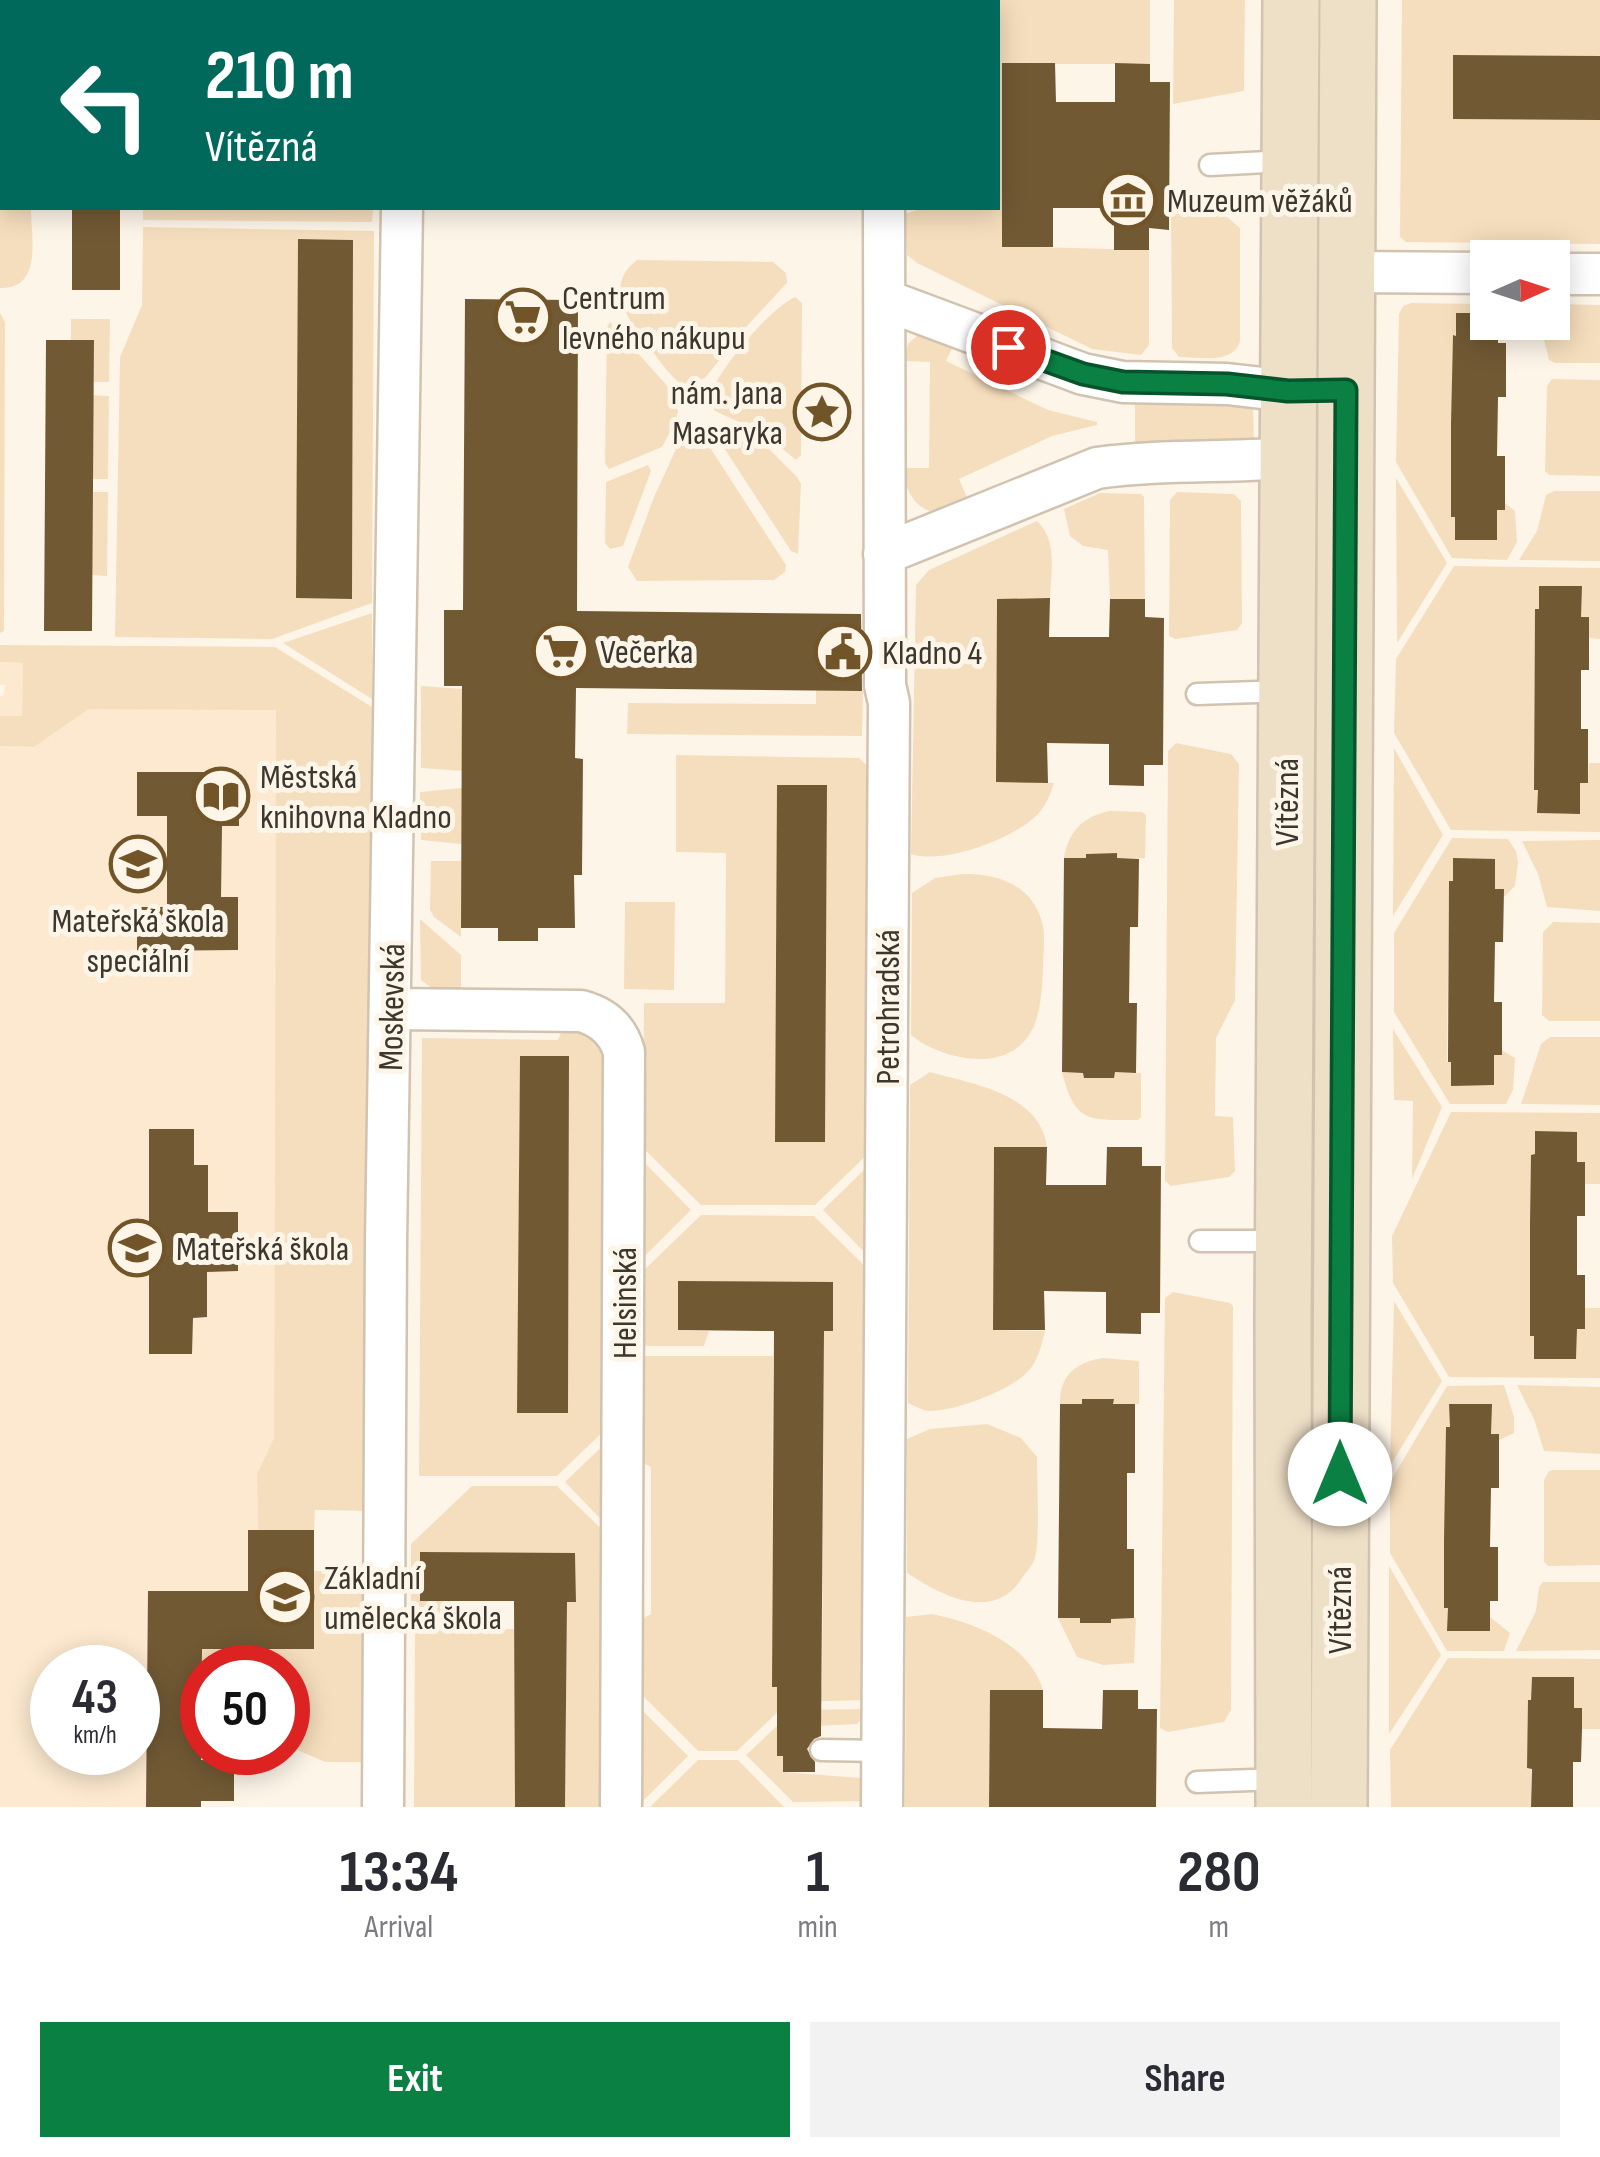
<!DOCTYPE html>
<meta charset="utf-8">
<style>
body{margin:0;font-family:"Sofia Sans Condensed",sans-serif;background:#f2f2f3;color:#2b2b33;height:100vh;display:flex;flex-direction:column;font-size:38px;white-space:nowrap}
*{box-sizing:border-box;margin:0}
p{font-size:32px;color:#7c7c81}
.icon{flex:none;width:55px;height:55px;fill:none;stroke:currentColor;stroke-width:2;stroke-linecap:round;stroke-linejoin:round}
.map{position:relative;height:1807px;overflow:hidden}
.drawer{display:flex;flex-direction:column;background:#fff;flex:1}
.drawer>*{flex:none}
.hud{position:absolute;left:0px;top:0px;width:1000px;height:210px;box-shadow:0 5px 25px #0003;background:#00695c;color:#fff;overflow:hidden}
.needle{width:65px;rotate:87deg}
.tools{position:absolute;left:1470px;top:240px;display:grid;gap:20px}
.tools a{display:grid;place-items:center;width:100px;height:100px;border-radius:0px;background:#fff;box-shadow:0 5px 25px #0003;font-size:50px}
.speed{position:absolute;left:30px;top:1645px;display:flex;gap:20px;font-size:50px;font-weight:700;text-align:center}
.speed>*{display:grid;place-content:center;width:130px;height:130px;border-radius:50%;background:#fff;box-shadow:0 5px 25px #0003;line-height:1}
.speed small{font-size:25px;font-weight:400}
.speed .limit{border:15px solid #d22;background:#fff;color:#111}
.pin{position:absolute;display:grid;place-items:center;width:85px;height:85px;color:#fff;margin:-42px;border:5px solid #fff;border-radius:50%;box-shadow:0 2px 10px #0007}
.me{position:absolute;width:110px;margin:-55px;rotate:0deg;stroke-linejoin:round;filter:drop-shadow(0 0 8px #0008)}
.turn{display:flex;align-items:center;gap:35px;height:210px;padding:0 40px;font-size:45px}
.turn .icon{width:130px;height:130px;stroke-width:2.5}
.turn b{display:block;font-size:70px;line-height:85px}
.eta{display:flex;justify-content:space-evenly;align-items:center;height:170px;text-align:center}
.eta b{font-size:60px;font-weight:700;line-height:70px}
.action{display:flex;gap:20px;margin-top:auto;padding:20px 40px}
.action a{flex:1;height:115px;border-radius:0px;background:#0b8043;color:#fff;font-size:40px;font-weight:700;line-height:115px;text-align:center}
.action a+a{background:#f2f2f3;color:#2b2b33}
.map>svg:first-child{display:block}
.built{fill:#fce9cf;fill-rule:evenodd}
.green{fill:#f5debd;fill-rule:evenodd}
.building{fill:#715934}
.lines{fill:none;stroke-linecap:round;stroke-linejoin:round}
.service-casing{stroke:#d1c3b0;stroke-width:25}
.minor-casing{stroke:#d1c3b0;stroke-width:45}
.secondary-casing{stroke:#d1c3b0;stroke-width:60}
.service{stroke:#fff;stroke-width:20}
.minor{stroke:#fff;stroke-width:40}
.secondary{stroke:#eedfc7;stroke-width:55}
.route-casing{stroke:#07532c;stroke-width:25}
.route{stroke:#0b8043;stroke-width:18}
.labels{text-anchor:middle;stroke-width:10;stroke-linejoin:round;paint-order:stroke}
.poi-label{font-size:35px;fill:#3b362e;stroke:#fef5e9;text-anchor:start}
.street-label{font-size:35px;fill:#3b362e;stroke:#fef5e9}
</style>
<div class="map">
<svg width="1600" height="1807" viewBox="0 0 1600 1807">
<rect width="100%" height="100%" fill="#fef5e9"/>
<path class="built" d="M0,662L23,663L22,717L0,716V696L4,695L5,685H0Z
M89,709H276L274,1438L257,1474L258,1529L314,1530V1649L202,1647L201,1760L234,1761L233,1801H201V1807H0V746L34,747ZM52,1668H138V1752H52Z"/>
<path class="green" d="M0,0H33L2,2V208H31C31,238 43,289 0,288Z
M932,0H1150V64H1002V246L1149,250V345L1141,355L1092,349L917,263L907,255L905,214L923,208H998V2Z
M1174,0H1245L1244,91L1173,104Z
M1402,0H1600V56L1453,55V119L1600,120V244L1406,242L1400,237Z
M1171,206L1227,217L1240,228V341C1233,365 1199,357 1179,357L1172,348Z
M143,208H373L372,222L143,220Z
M143,227L374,231L372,603L272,639L115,637L120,357L142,305ZM299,239L353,240L351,599L296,597Z
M637,260L773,262L786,273L787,283L746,327L705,378L683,385C670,377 661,362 651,350C631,324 601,287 637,260Z
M795,297L802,303L801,455L796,460L763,433L715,411L709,397C718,370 769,309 795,297Z
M1411,303L1487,304V313H1456V336H1453L1451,516L1455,517V540H1496L1497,510H1505V503L1515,511L1517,542L1507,560L1452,558L1396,462L1399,314L1403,306Z
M1553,304L1600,305V363H1555L1549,360L1540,323L1552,322Z
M0,313L5,322L4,631L0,633Z
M71,319H110L109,382H94V340H71Z
M610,322L670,389L678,411L676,421L662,447L609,469L605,463L607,327Z
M920,333L957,338L946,361L1048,410L1097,422V425L1052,436L959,479L969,502C960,505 947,512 937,512C915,512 903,486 904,468H929L930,362L904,361L908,344Z
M1552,379L1600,380V476L1549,475L1545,471L1547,386Z
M93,395L109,396L108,479H93Z
M1135,399L1253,405L1254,444L1135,450Z
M721,423L766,446L797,477L801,484L798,554L791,551L715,434Z
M686,432L707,443L786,565L785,572L774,580L637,581L628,567L654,497L682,436Z
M648,465L651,471L623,546L610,549L605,543L606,482Z
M1396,478L1447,563L1397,643Z
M1314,480L1321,481L1320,1503H1301Z
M1554,491H1600V561L1519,560L1537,531L1546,495Z
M92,492H108L107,576L92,575Z
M1177,492L1234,494L1241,501L1242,623L1237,630L1175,639L1169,636L1170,500Z
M1100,493L1141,494L1144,497L1145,599H1110L1108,550L1083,546L1070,536L1064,509Z
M1037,521C1058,541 1051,571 1050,598L997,599L996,782L1054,783C1050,796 1045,808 1035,817C1011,839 943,865 911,854L916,585L929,570Z
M1454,566L1600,568V639L1589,638V617H1581V586L1539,587V609L1535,610L1534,790H1538V813L1579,814L1580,783H1588L1589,763H1600V832L1451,830L1394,733L1396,659Z
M372,613V699L283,643Z
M0,645L275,647L372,707L367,1511L315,1510L314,1530H258L257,1474L274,1438L276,710L89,709L34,747L0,746V716H22L23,663L0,662Z
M421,686L463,689L462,771L421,768Z
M816,690L863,691L862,736L627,734L628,703L816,704Z
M1176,743L1231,754L1239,764L1235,1000L1216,1038L1215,1116L1233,1117L1235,1171L1229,1177L1171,1186L1165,1181L1168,751Z
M1394,748L1443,835L1393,916Z
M676,755L859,758L875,773L873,1149L815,1205H701L643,1148L644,1003H725L726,853L676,852ZM827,785L825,1142H776Z
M462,788V844L421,840L420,792Z
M1110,811L1142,812L1146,815L1145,858L1117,859L1116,853L1086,854V858H1064C1068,832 1083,816 1110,811Z
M1452,838L1508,839L1516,851L1518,863L1515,886L1504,897L1503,889H1495V859H1453V881L1449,882L1447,1062H1451V1085H1493L1494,1055H1502V1050L1515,1058L1513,1090L1506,1104H1450L1394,1012V933Z
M1600,840V911L1547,907L1538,874L1522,841Z
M431,861H461V937L434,917L430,910Z
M963,874C997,873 1032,885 1042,922C1046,936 1043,953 1043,968C1042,989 1041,1018 1029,1035C1004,1074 940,1059 911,1035L912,893L935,878Z
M625,902H675L674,990L624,989Z
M420,919L461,955V988H432L421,980Z
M1553,922L1600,923V1021H1549L1542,1015L1543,932Z
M567,1018L604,1034L616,1419L557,1476H419L422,1038L558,1040ZM569,1056L568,1412L518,1413L520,1057Z
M1393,1029L1442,1107L1412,1179L1413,1101L1394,1100Z
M1550,1037H1600V1105L1521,1104L1541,1044Z
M930,1072C972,1084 1040,1093 1047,1147H994L993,1330L1045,1331C1042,1343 1039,1357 1031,1368C1016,1389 956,1411 930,1411C923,1411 915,1406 908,1403L910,1085Z
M1062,1072L1083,1073L1084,1078L1115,1072L1141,1073V1117L1138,1120C1089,1120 1075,1124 1062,1072Z
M1451,1112L1600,1113V1184H1585V1163L1577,1162V1132H1535V1154L1531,1155L1530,1335L1534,1336V1359H1576L1577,1329L1585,1308H1600V1378L1449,1377L1393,1283L1392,1236Z
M643,1161L691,1210L642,1259Z
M873,1161L872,1260L823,1210Z
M701,1215L814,1216L872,1273L870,1700L788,1702L737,1751H698L640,1693V1620L651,1614V1467L641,1462L642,1356H773L772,1687H822L824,1331L833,1330V1282H679L678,1330L709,1331L704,1346H642V1272Z
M1173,1292L1230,1303L1233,1306L1231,1710L1224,1722L1168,1732L1160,1728L1165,1298Z
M1394,1301L1442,1381L1390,1466Z
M1103,1358L1139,1361V1404H1113V1399H1083L1082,1404H1060C1059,1375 1077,1362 1103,1358Z
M1504,1385L1514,1417V1433L1499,1440V1435L1491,1434V1404H1450V1427L1446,1428L1444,1607L1448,1608V1631H1490V1617L1510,1633L1504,1651H1447L1390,1553V1482L1447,1386Z
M1517,1385L1600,1387V1454L1544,1451L1534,1419Z
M987,1424L1021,1438L1037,1457C1037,1479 1040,1541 1035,1558C1033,1565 1026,1572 1022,1578C994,1623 942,1596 907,1573V1439L930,1429Z
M616,1433L615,1534L565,1482Z
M1553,1470H1600V1565L1548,1566L1544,1562V1480L1549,1471Z
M472,1486H557L615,1542L614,1807H565L567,1602L576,1601L575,1553L420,1552V1600L450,1601V1615L445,1620L411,1619V1544Z
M1389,1566L1441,1655L1389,1734Z
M314,1571H366L364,1762H325L288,1746V1668H202V1726V1647L313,1649Z
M1543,1582H1600V1650L1516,1651L1536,1611L1539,1587Z
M932,1614C976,1623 1029,1644 1043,1690H990L989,1807H905L906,1617Z
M1058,1618H1080L1081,1623H1110L1111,1618H1136L1134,1663L1103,1665L1077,1657Z
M516,1629L515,1807H414L415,1630Z
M1448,1658L1600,1659V1729H1582V1708H1574V1677H1532L1527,1768L1531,1769V1807H1391L1390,1750Z
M639,1707L688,1756L639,1805Z
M870,1709L857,1724L777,1728V1756H783L784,1772L860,1778L865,1782L869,1801L793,1802L746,1755L794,1710Z
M698,1760H738L784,1807H650Z"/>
<path class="building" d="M1453,55L1600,56V120L1453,119Z
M1002,63H1055L1056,102H1115V63L1150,64V82H1170L1169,230L1149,228V250H1114V208H1053V247H1002Z
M72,208H120V290H72Z
M298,239L353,240L352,599L296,598Z
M465,299L578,300L577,611L861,614L862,691L576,688L575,758L583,759L582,875H574L575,928H538V941H498V928H461L462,686H444V610H463Z
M1456,313H1488V322H1498V343H1506V397H1498L1497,456H1505V510H1497V540H1455V517H1451V424L1453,335L1456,336Z
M46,340H94L92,631H44Z
M1539,586H1582L1581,617H1589V670H1581V729H1588V783H1580V814L1537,813L1538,790H1534L1535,609H1539Z
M1050,598L1049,637H1109L1110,599H1145V617L1164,618L1163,765H1144V786L1109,785V744L1047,743L1048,783L996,782L997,599Z
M137,772H239V826H222L221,897H238V950L137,951V907H167V816H137Z
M777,785H827L825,1142H775Z
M1117,853V858L1139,859L1138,927H1130L1129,1003H1137L1136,1073L1115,1072L1114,1078H1084L1083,1073L1062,1072L1064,858H1086V854Z
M1453,858L1495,859V889H1504L1503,942H1495L1494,1002H1502V1055H1494V1085L1451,1086V1062H1448L1449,881H1453Z
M520,1056H569L568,1413H517Z
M149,1129H194V1165H208V1212H238V1271L207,1272V1317L193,1318L192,1354H149Z
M1535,1131L1577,1132V1162H1585V1216H1577V1275H1585V1329H1577L1576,1359H1534V1336H1530V1223L1531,1155L1535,1154Z
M994,1147H1047L1046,1185H1106L1107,1147H1142V1166H1161L1160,1313H1141V1334L1106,1333V1292L1044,1291L1045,1330H993Z
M678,1281L833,1282V1331H824L821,1736L814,1739L807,1749L815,1762V1772H783V1756H777V1687H772L774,1331L678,1330Z
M1082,1399H1114L1113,1404H1135V1473H1127V1549H1134V1618L1111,1619V1623H1080V1618H1058L1060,1404H1082Z
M1449,1404H1492L1491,1434H1499V1488H1491L1490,1547H1498V1601H1490V1631H1447L1448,1608H1444V1540L1446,1427H1450Z
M248,1530H314V1649H202L201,1760L234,1761V1801H201V1807H146L148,1591H248Z
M420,1552L575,1553L576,1602H567L565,1807H515L514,1601H420Z
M1532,1677H1574V1708H1582V1729L1581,1762H1573V1807H1531L1532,1769L1527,1768L1528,1700H1531Z
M990,1690H1043V1728L1102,1729L1103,1690H1138V1709H1157L1156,1807H989Z"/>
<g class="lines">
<g class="service-casing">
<path id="service" d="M1210,165L1288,161
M1197,694L1285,691
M1200,1241H1281
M821,1750L883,1751
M1197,1782L1281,1779"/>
</g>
<g class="minor-casing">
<path id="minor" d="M865,0L867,2
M404,2V0
M1347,272L1488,273
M1552,274H1600
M885,300L1083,374L1123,382L1227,384L1289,391
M884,554L1097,468C1160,459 1224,463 1288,458
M392,1009L581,1011C603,1017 618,1030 624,1052L621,1807
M383,1807L386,1242L402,208
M882,1807L889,703L885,685L884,208"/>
</g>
<g class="secondary-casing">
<path id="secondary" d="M1284,1807L1283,1318L1291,0
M1339,1807L1348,0"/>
</g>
<use href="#service" class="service"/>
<use href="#minor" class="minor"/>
<use href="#secondary" class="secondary"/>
</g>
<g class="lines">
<g class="route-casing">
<path id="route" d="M1008,347L1083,374L1123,382L1227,384L1288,391L1346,390L1340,1474"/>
</g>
<use href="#route" class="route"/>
</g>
<defs>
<g id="museum-ring" transform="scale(2.875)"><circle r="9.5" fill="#fef5e9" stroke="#715427" stroke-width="1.5"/><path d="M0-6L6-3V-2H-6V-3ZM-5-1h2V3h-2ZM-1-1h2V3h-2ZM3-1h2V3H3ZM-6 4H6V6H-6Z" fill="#715427"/></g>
<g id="supermarket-ring" transform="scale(2.875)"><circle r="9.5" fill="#fef5e9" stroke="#715427" stroke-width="1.5"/><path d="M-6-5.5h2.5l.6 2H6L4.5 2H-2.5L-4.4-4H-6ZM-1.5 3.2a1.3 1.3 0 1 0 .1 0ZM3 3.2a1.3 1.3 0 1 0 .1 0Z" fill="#715427"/></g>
<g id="sight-ring" transform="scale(2.875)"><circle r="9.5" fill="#fef5e9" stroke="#715427" stroke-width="1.5"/><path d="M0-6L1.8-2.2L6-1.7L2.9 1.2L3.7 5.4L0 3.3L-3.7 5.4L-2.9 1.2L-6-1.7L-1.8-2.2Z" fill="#715427"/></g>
<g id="civic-ring" transform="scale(2.875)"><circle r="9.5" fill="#fef5e9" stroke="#715427" stroke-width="1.5"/><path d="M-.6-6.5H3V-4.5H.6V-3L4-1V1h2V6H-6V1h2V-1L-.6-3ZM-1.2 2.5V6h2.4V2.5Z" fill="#715427"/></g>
<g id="library-ring" transform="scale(2.875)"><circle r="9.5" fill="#fef5e9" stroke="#715427" stroke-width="1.5"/><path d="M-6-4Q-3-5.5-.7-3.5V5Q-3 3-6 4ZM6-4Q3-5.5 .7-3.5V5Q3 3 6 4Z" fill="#715427"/></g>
<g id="school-ring" transform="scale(2.875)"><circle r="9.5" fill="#fef5e9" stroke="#715427" stroke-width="1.5"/><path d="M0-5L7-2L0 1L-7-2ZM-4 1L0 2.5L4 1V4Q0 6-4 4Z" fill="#715427"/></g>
</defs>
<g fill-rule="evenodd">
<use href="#museum-ring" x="1128" y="200"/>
<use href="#supermarket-ring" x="523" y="317"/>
<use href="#sight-ring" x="822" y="412"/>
<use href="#supermarket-ring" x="561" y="651"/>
<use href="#civic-ring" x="843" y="652"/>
<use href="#library-ring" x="221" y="796"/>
<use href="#school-ring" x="138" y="864"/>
<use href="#school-ring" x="137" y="1248"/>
<use href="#school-ring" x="285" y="1597"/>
</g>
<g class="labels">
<g class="poi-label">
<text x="1167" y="212">Muzeum věžáků</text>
<text x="562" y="309">Centrum<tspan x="562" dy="40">levného nákupu</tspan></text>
<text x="783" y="404" text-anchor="end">nám. Jana<tspan x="783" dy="40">Masaryka</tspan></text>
<text x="600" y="663">Večerka</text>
<text x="882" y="664">Kladno 4</text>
<text x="260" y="788">Městská<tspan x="260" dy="40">knihovna Kladno</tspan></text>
<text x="138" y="932" text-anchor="middle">Mateřská škola<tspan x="138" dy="40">speciální</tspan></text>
<text x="176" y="1260">Mateřská škola</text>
<text x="324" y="1589">Základní<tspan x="324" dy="40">umělecká škola</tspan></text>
</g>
<g class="street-label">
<text transform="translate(1286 802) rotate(-90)" y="12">Vítězná</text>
<text transform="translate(391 1007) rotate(-89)" y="12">Moskevská</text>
<text transform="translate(887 1007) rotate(-90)" y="12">Petrohradská</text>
<text transform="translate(624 1303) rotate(-90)" y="12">Helsinská</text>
<text transform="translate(1339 1610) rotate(-90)" y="12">Vítězná</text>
</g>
</g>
</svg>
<div class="tools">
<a><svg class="needle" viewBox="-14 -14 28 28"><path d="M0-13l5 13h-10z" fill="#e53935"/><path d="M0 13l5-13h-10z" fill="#7c7c81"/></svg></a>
</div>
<div class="speed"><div>43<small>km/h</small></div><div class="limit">50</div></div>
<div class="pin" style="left:1008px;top:347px;background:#d93025"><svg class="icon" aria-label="arrive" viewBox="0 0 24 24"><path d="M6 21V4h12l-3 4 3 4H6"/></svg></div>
<svg class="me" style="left:1340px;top:1474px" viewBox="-20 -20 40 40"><circle r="19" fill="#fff"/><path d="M0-13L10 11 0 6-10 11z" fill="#0b8043"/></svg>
<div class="hud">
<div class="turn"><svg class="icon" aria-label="left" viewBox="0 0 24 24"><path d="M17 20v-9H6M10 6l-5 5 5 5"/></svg><div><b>210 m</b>Vítězná</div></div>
</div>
</div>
<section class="drawer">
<div class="eta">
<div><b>13:34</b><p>Arrival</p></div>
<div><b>1</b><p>min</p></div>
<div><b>280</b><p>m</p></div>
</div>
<div class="action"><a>Exit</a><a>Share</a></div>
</section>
